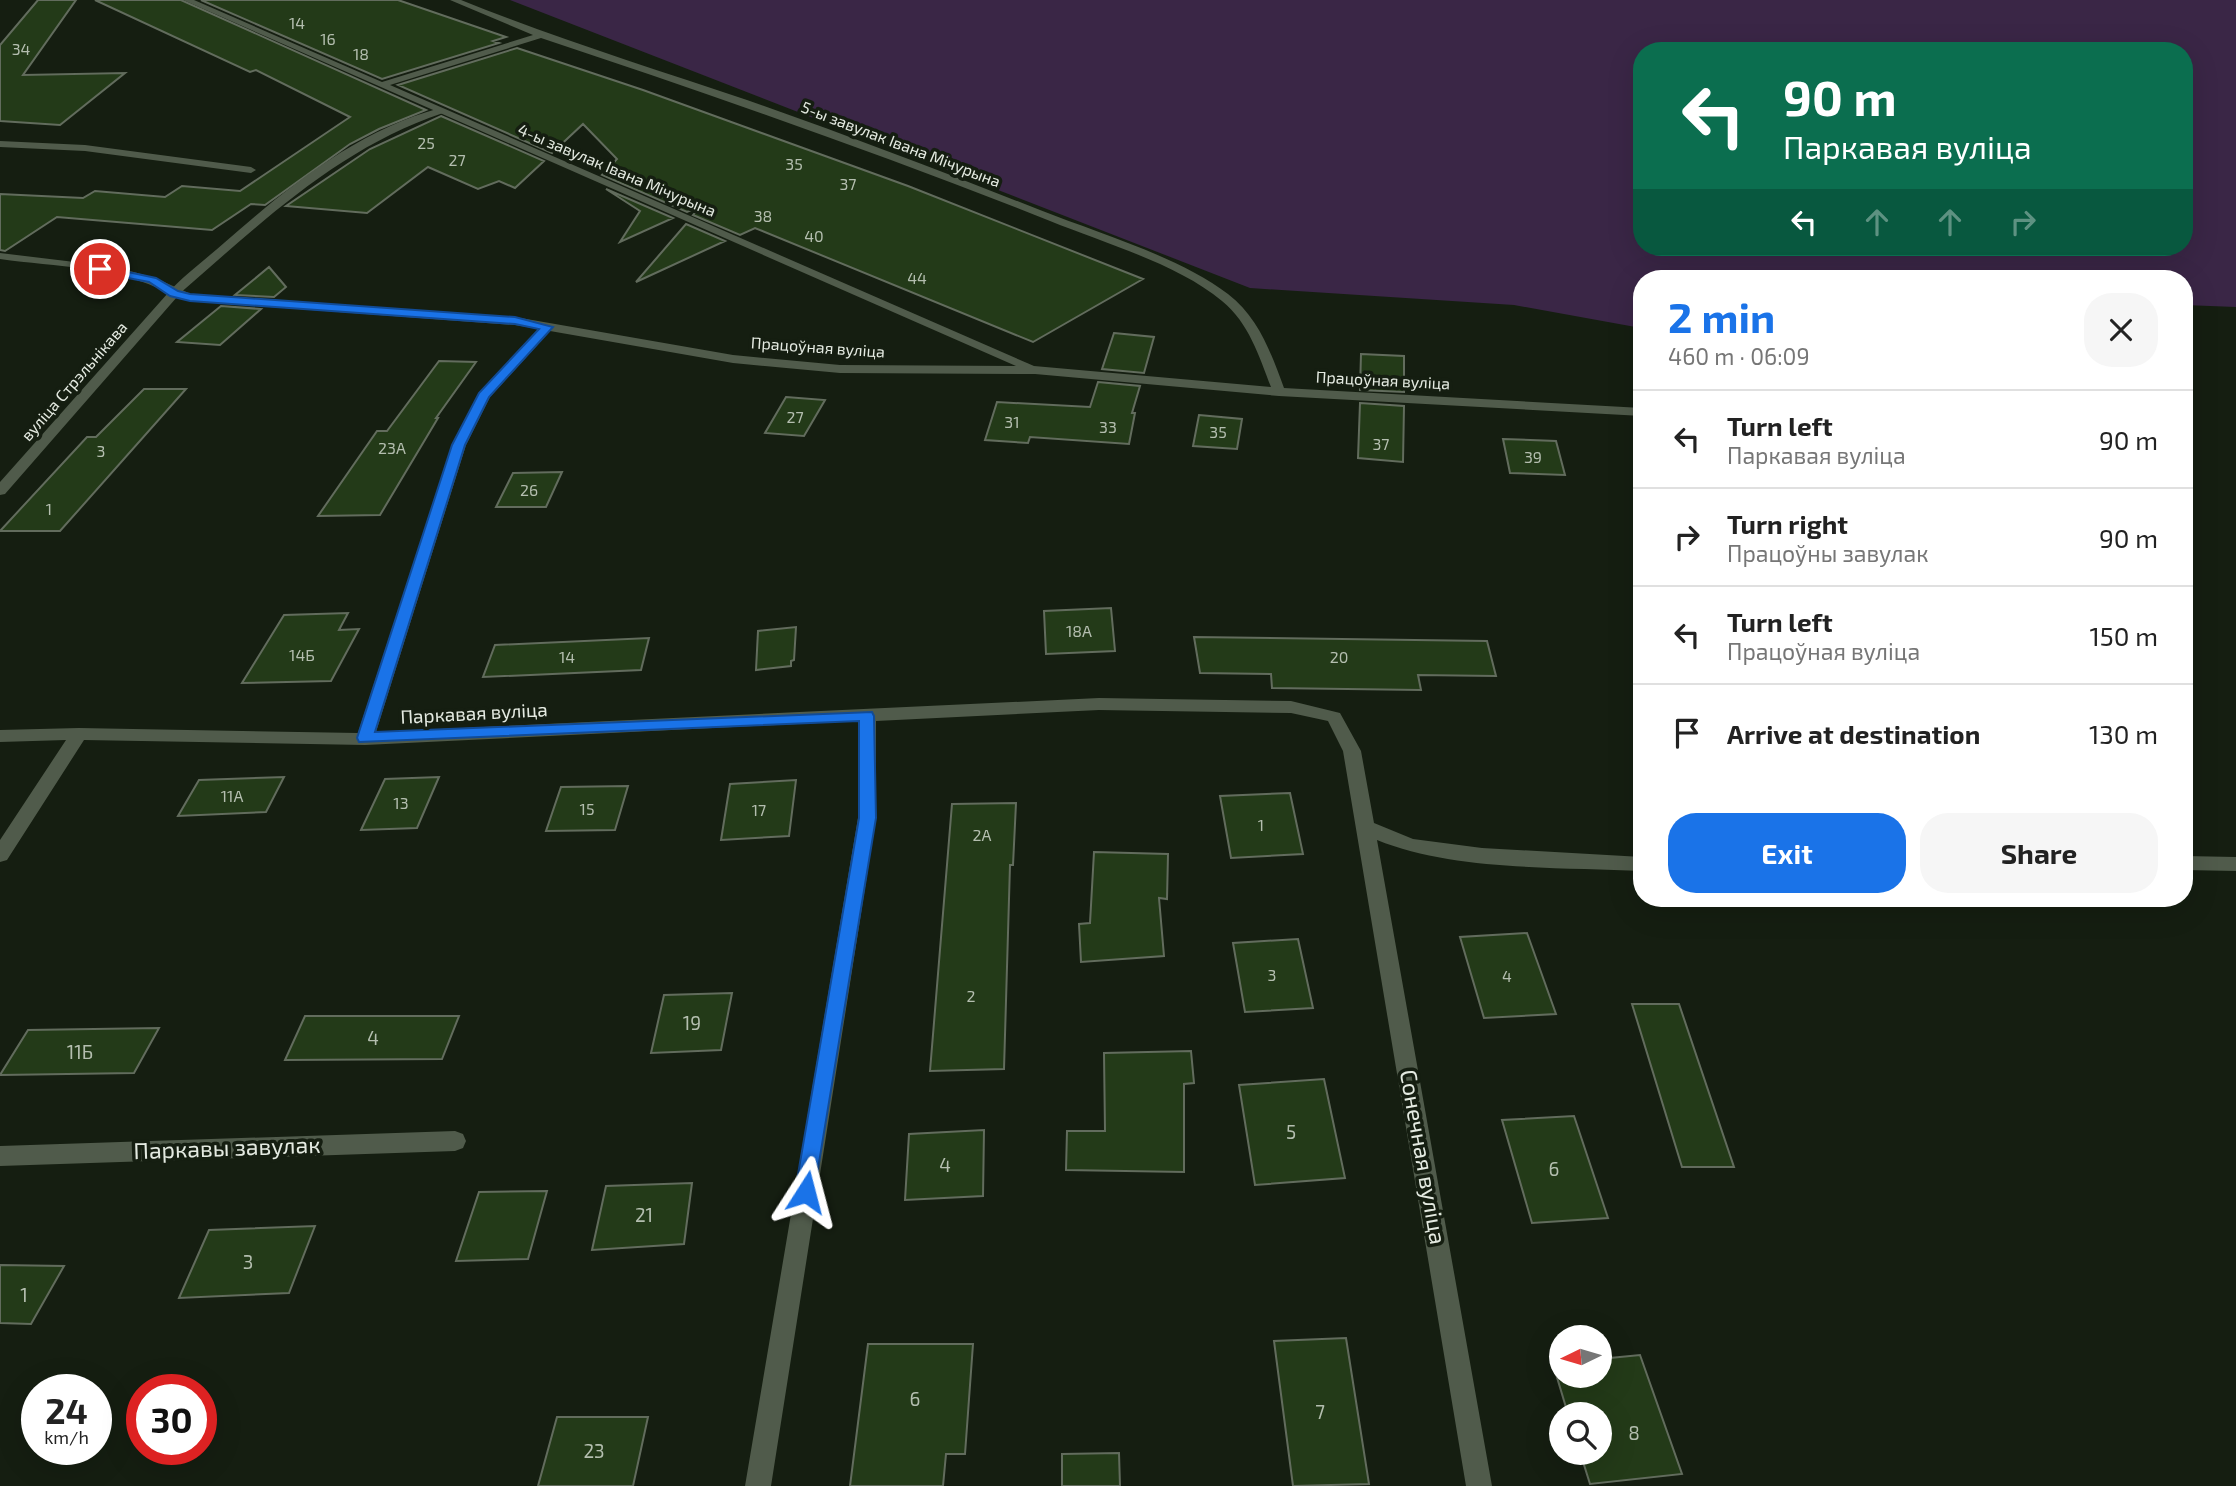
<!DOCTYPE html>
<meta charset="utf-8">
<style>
body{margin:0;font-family:"Exo 2",sans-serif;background:#f6f6f6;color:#222;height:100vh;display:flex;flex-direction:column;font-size:26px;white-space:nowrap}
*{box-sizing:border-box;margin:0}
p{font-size:23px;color:#767676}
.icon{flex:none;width:38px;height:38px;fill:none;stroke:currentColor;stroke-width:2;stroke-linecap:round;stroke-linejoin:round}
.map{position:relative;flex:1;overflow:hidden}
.sheet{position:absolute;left:1633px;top:270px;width:560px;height:637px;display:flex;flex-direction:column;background:#fff;border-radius:28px;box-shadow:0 7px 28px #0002}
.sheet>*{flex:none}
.top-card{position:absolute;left:1633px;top:42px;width:560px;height:214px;border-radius:28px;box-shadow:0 7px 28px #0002;background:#0b6e4f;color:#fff;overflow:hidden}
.needle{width:46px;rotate:265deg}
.buttons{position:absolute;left:1549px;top:1325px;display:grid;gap:14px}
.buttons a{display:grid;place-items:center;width:63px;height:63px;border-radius:50%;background:#fff;box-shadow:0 7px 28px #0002;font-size:35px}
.speed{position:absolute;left:21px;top:1374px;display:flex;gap:14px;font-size:35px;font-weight:700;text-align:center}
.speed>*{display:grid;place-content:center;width:91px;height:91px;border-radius:50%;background:#fff;box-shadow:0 7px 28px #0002;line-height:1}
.speed small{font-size:18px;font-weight:400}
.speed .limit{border:10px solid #d22;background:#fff;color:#111}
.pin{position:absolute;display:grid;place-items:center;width:60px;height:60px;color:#fff;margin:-30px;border:4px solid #fff;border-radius:50%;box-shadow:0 2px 7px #0007}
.me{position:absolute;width:77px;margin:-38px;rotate:9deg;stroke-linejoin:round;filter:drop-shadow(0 0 5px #0008)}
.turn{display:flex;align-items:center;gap:24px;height:147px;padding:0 35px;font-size:32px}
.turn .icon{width:91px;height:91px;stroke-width:2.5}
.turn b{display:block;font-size:49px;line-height:60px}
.lanes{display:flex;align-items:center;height:66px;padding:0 35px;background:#0003;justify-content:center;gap:35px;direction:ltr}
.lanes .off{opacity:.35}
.round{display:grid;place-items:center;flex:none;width:74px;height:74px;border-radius:28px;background:#f6f6f6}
.headline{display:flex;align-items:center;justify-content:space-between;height:119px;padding:0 35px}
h1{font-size:42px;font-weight:700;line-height:52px;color:#1a73e8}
.action{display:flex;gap:14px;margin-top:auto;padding:14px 35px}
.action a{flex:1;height:80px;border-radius:28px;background:#1a73e8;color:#fff;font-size:28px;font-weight:700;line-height:80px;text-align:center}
.action a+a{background:#f6f6f6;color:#222}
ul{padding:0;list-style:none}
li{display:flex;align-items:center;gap:21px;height:98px;padding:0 35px;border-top:2px solid #e0e0e0}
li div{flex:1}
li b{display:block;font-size:26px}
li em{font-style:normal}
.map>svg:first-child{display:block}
.green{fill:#3a2646;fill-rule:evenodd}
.building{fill:#233a18;stroke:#626c5d;stroke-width:2}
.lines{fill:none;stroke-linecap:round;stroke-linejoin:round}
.service{fill:#505b4b;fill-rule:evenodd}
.minor{fill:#505b4b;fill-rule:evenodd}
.route{fill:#1a73e8;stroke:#114b97;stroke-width:2}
.labels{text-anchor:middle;stroke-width:7;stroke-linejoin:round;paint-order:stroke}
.number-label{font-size:16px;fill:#b4beaf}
.far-street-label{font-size:16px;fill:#e4eae1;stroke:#151e11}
.street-label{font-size:19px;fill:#e4eae1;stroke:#151e11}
.near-number-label{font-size:19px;fill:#b4beaf}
.near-street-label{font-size:23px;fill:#e4eae1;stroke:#151e11}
</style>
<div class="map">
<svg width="2236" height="1486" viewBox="0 0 2236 1486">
<rect width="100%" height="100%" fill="#151e11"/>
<path class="green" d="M510,0H2236V307L2184,305V278H1642L1641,328L1514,305L1250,288ZM1642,51H2184V247H1642Z"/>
<path class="building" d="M38,0H76L23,75L125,73L60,125L0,121V45Z
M95,0H181L426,110L379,129L350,144L265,205L251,204L212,230L57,217L5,251L0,250V194L83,198L95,191L165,197L182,186L240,191L350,117L256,70L250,72Z
M201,0H398L506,37L493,41L499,43L382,79Z
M517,48L643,90L908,186L1143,279L1033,342L755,228L740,235L693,215L701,206L687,212L602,175L617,159L583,124L552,153L398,85Z
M441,116L544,161L515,188L499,181L478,189L428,167L367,213L286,206L370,149Z
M606,189L673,218L620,242L640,211Z
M686,224L725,241L636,282Z
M269,267L286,287L274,297L235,295Z
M221,306L261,309L220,345L177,342Z
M1114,333L1154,337L1144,373L1102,369Z
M1361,354L1404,356V392L1360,390Z
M439,361L476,362L436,418H438L380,515L318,516L377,431H387Z
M1098,382L1140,386L1132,413H1135L1129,444L1030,437L1028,443L985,440L997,402L1090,407Z
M144,389H186L60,531H0L87,437H96Z
M786,397L825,400L804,436L765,433Z
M1360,403L1404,406L1403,462L1358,458Z
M1199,415L1242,419L1237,449L1193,446Z
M1503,439L1556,441L1565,475L1510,473Z
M562,472L546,507H496L513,473Z
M1111,608L1115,651L1046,654L1044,611Z
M348,613L339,630L359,629L331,681L242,683L284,615Z
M796,627L794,660L791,661V666L756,670L758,631Z
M1194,637L1487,641L1496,676L1418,675L1421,690L1272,688L1271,674L1200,673Z
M649,638L641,670L483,677L495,645Z
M284,777L266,812L178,816L199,780Z
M439,777L417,828L361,830L385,779Z
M796,780L789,836L721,840L730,784Z
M628,786L615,830L546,831L561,787Z
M1290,793L1303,854L1231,858L1220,796Z
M1016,803L1013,865H1010L1004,1069L930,1071L952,804Z
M1094,852L1168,854L1167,899L1159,898L1164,956L1081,962L1079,924L1090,923Z
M1527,933L1556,1014L1484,1018L1460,937Z
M1298,939L1313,1008L1245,1012L1233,943Z
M732,993L721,1050L651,1053L664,995Z
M1632,1004H1679L1734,1167H1682Z
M305,1016H459L442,1059L285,1060Z
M159,1028L134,1073L0,1075L28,1030Z
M1191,1051L1194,1083L1184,1084V1172L1066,1170L1067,1131H1105L1104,1053Z
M1324,1079L1345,1178L1255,1185L1239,1085Z
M1574,1116L1608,1218L1532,1223L1502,1120Z
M984,1130L983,1196L905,1200L909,1134Z
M692,1183L684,1244L592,1250L606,1186Z
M547,1191L528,1259L456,1261L479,1192Z
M315,1226L289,1293L179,1298L209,1230Z
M0,1265L64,1266L31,1324L0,1323Z
M1346,1338L1369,1484L1293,1486L1274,1341Z
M868,1344H973L965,1454H946L943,1486H850Z
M1640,1355L1682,1474L1590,1484L1580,1452H1600V1414H1568L1553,1364L1561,1363V1376H1600V1359Z
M557,1417H648L633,1486H538Z
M1119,1453L1120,1486H1062V1454Z"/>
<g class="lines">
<path class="service" d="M440,108L445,111L443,113C338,148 260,224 178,295L168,293C184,275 206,259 224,243C288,187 356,131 440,108Z
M0,141L85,145L251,167L256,170L251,173L85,151L0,147Z"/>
<path class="minor" d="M183,0H194L382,82L533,35L450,0H461C555,38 651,68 747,100C845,134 943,172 1040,210C1098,233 1180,257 1228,294C1259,318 1271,353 1284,388L1642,408V416L1279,396L1035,374L840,373L733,363L550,331L490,397L466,445L376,732L1099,698L1291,701L1340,713L1361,751L1374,823L1413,839L1482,848L1642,857V871C1559,867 1453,871 1377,840L1492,1486H1466L1343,751L1328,721L1291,713L1099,710L876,721V818L771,1486H745L858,818V721L365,745L84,740L7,860L0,862V840L66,740L0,742V730L79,728L358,733L452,445L479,393L539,329L515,325L190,301L177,297L5,494L0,495V482L168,293C117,266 56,267 0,259V253L116,267L155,278L191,294L515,317L733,355L840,365L1016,366ZM541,38C712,95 882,154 1050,221C1104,243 1178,264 1222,301C1249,323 1259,356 1271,387L1034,366L390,85Z
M2184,856L2236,857V871L2184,870Z
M455,1131L463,1134L466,1141L463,1148L455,1151L0,1166V1146Z"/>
</g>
<path class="route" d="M100,266L156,278L178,291L190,294L515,317L553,327L489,397L465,445L375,732L872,712L874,716L876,818L813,1199L806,1202L798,1199L795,1192L859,818V721L359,742L357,738L452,445L479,393L539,329L515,324L190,301L170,296L149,282L96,272L94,269Z"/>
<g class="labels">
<g class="number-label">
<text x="297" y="29">14</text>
<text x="328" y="45">16</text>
<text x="21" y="55">34</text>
<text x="361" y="60">18</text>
<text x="426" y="149">25</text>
<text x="457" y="166">27</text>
<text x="794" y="170">35</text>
<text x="848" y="190">37</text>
<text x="763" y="222">38</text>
<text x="814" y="242">40</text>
<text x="917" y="284">44</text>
<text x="795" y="423">27</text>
<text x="1012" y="428">31</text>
<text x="1108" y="433">33</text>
<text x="1218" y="438">35</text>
<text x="1381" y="450">37</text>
<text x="392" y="454">23А</text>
<text x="101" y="457">3</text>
<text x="1533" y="463">39</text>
<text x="529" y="496">26</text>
<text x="49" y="515">1</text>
<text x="1079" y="637">18А</text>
<text x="302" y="661">14Б</text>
<text x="567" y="663">14</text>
<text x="1339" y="663">20</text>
<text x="232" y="802">11А</text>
<text x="401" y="809">13</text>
<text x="587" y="815">15</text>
<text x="759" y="816">17</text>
<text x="1261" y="831">1</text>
<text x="982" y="841">2А</text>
<text x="1272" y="981">3</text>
<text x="1507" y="982">4</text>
<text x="971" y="1002">2</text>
</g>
<g class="far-street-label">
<text transform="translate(901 144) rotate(21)" y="6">5-ы завулак Івана Мічурына</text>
<text transform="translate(617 170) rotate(23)" y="6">4-ы завулак Івана Мічурына</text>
<text transform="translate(818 347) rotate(4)" y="6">Працоўная вуліца</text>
<text transform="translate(1383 380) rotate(3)" y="6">Працоўная вуліца</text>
<text transform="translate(74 381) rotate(-49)" y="6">вуліца Стрэльнікава</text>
</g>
<g class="street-label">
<text transform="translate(474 713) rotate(-3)" y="7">Паркавая вуліца</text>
</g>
<g class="near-number-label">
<text x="692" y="1030">19</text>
<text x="373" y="1045">4</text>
<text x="80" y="1059">11Б</text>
<text x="1291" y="1139">5</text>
<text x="945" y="1172">4</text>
<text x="1554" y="1176">6</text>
<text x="644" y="1222">21</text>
<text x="248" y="1269">3</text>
<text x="24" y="1302">1</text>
<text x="915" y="1406">6</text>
<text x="1320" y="1419">7</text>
<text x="1634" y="1440">8</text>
<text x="594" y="1458">23</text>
</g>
<g class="near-street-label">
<text transform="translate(227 1148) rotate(-2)" y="8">Паркавы завулак</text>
<text transform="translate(1423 1157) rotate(80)" y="8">Сонечная вуліца</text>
</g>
</g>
</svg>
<div class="buttons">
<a><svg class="needle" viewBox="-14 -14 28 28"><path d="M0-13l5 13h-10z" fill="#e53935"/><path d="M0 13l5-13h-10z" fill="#767676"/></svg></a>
<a><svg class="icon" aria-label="search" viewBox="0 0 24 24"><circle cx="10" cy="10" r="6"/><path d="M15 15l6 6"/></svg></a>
</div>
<div class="speed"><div>24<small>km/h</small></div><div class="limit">30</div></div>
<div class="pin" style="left:100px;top:269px;background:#d93025"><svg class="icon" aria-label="arrive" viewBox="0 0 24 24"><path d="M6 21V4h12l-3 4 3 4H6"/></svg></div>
<svg class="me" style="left:806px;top:1192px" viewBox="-20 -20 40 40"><path d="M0-17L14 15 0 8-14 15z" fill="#1a73e8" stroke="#fff" stroke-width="4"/></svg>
<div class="top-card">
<div class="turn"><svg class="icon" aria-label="left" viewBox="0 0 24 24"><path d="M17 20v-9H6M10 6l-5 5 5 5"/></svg><div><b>90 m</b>Паркавая вуліца</div></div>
<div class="lanes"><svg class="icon" aria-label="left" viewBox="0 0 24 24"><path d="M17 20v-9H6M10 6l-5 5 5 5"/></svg><svg class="icon off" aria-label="ahead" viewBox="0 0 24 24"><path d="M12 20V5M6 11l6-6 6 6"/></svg><svg class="icon off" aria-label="ahead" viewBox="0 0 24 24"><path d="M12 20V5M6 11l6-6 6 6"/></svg><svg class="icon off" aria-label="right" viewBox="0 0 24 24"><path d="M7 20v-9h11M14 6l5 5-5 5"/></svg></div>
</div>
<section class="sheet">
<div class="headline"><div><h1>2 min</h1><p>460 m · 06:09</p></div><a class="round"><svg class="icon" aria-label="close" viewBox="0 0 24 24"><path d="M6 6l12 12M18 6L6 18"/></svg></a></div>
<ul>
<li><svg class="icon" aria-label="left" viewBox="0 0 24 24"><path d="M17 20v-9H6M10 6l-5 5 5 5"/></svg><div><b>Turn left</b><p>Паркавая вуліца</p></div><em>90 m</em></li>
<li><svg class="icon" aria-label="right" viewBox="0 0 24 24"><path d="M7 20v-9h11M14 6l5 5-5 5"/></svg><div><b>Turn right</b><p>Працоўны завулак</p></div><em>90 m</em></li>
<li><svg class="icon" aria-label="left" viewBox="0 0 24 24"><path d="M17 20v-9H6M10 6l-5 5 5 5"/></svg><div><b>Turn left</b><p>Працоўная вуліца</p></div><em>150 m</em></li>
<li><svg class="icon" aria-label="arrive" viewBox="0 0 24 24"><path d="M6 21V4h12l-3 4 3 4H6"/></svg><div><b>Arrive at destination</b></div><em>130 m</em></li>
</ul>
<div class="action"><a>Exit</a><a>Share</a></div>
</section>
</div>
